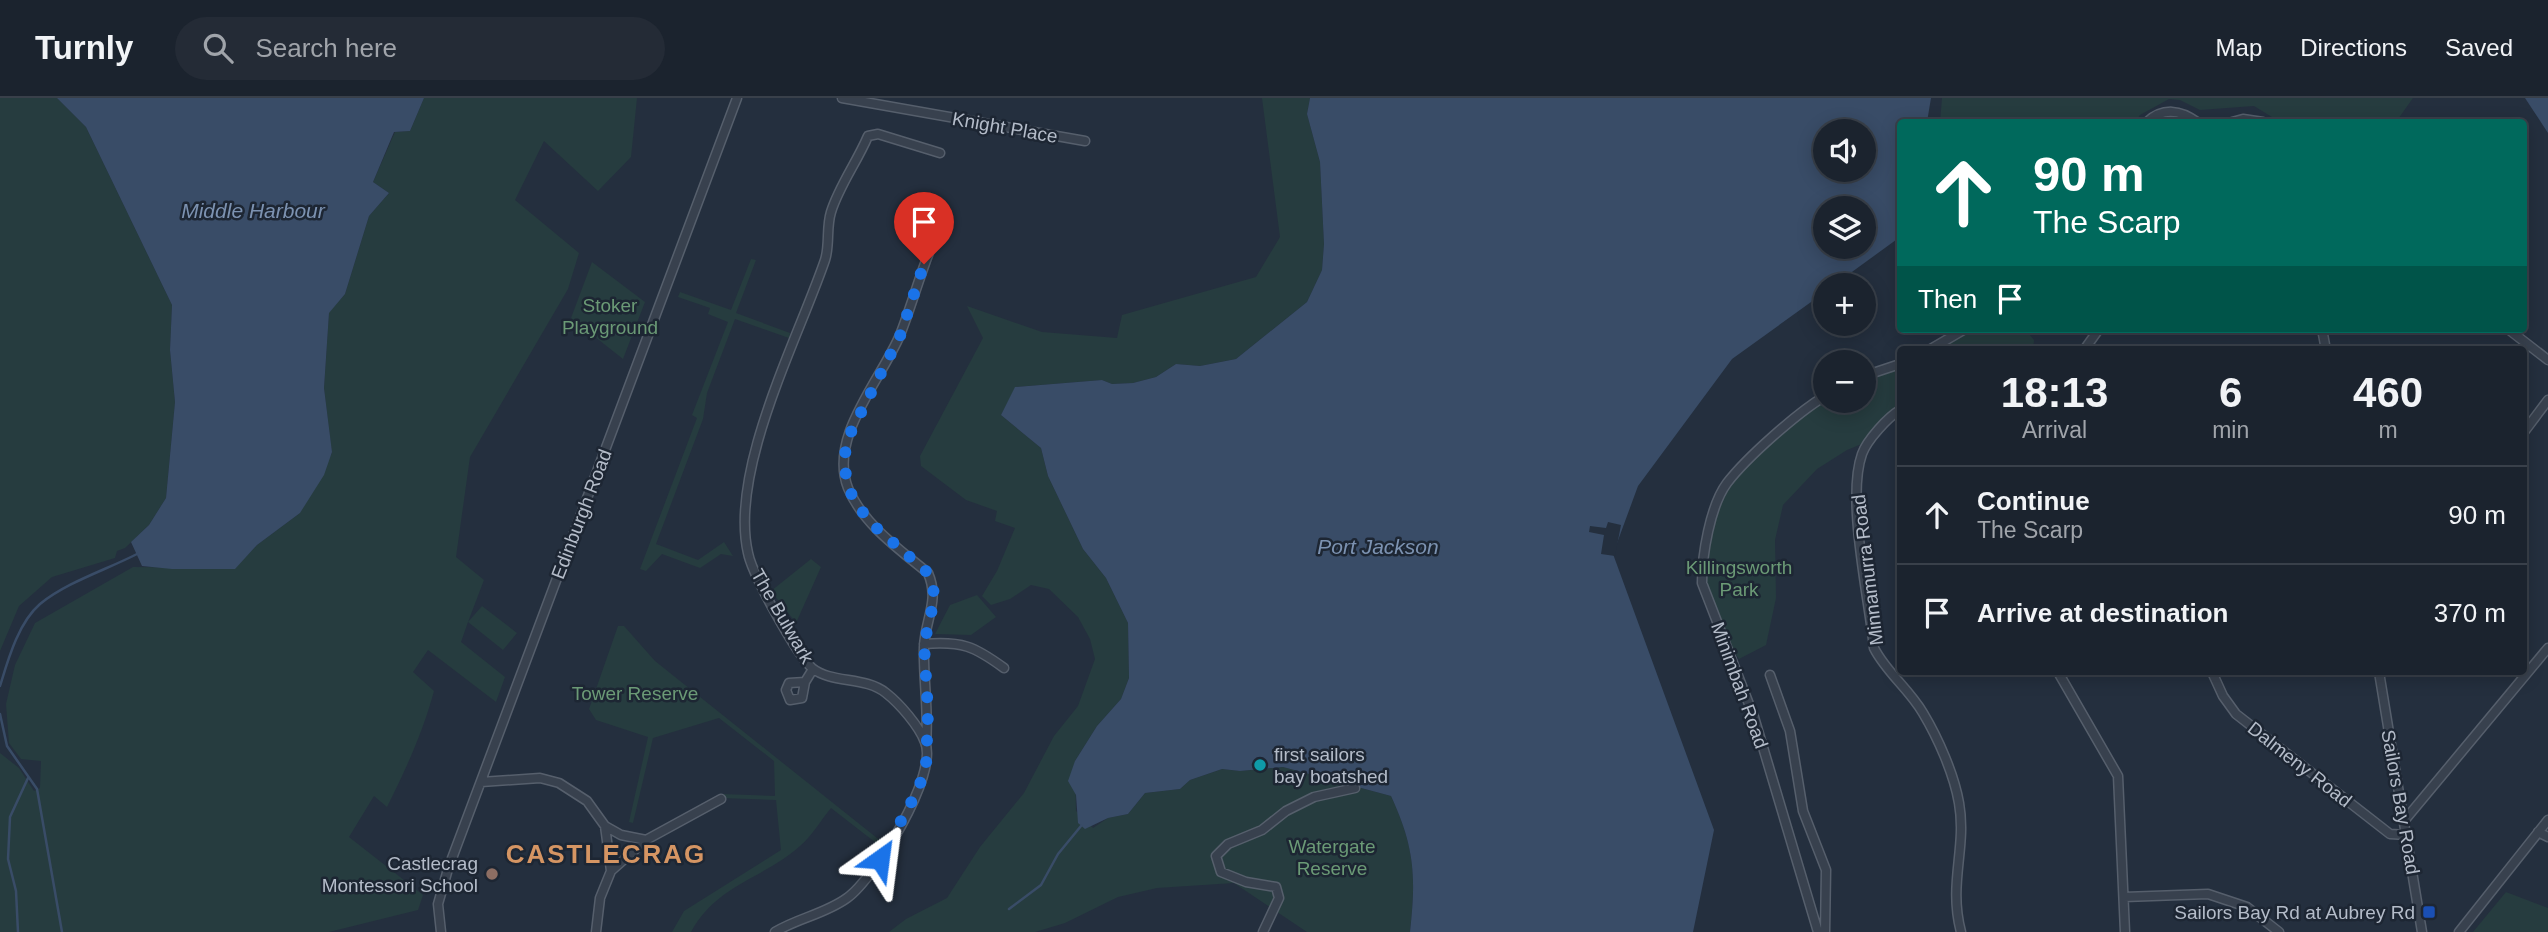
<!DOCTYPE html>
<meta charset="utf-8">
<style>
body{margin:0;font-family:Arial,sans-serif;background:#242b36;color:#f1f3f6;height:100vh;display:flex;flex-direction:column;font-size:26px;white-space:nowrap}
*{box-sizing:border-box;margin:0}
p{font-size:23px;color:#a0a4aa}
.icon{flex:none;width:38px;height:38px;fill:none;stroke:currentColor;stroke-width:2;stroke-linecap:round;stroke-linejoin:round}
.map{position:relative;flex:1;overflow:hidden}
.panel{position:absolute;left:1897px;top:248px;width:630px;height:329px;display:flex;flex-direction:column;background:#1b232e;border-radius:7px;box-shadow:0 4px 18px #0003,0 0 0 2px #39404a}
.panel>*{flex:none}
.guide{position:absolute;left:1897px;top:21px;width:630px;height:214px;border-radius:7px;box-shadow:0 4px 18px #0003,0 0 0 2px #39404a;background:#00695c;color:#fff;overflow:hidden}
.buttons{position:absolute;left:1813px;top:21px;display:grid;gap:14px}
.buttons a{display:grid;place-items:center;width:63px;height:63px;border-radius:50%;background:#1b232e;box-shadow:0 4px 18px #0003,0 0 0 2px #39404a;font-size:35px}
.pin{position:absolute;display:grid;place-items:center;width:60px;height:60px;color:#fff;margin:-72px -30px;border-radius:50% 50% 50% 0;rotate:-45deg;box-shadow:0 0 7px #0007}
.pin .icon{rotate:45deg}
.me{position:absolute;width:77px;margin:-38px;rotate:31deg;stroke-linejoin:round;filter:drop-shadow(0 0 5px #0008)}
.turn{display:flex;align-items:center;gap:24px;height:147px;padding:0 21px;font-size:32px}
.turn .icon{width:91px;height:91px;stroke-width:2.5}
.turn b{display:block;font-size:49px;line-height:60px}
.then{display:flex;align-items:center;height:66px;padding:0 21px;background:#0003;gap:14px;font-size:26px}
.eta{display:flex;justify-content:space-evenly;align-items:center;height:119px;text-align:center}
.eta b{font-size:42px;font-weight:800;line-height:49px}
ul{padding:0;list-style:none}
li{display:flex;align-items:center;gap:21px;height:98px;padding:0 21px;border-top:2px solid #39404a}
li div{flex:1}
li b{display:block;font-size:26px}
li em{font-style:normal}
header{display:flex;align-items:center;gap:42px;box-sizing:border-box;height:98px;padding:0 35px;background:#1b232e;border-bottom:2px solid #39404a}
header strong{font-size:33px}
nav{display:flex;gap:38px;margin-inline-start:auto;font-size:24px}
.search{width:490px;height:63px;background:#242b36;display:flex;align-items:center;gap:18px;box-sizing:border-box;padding:0 24px;border-radius:38px;color:#a0a4aa;font-size:26px}
.map>svg:first-child{display:block}
.green{fill:#263c3f}
.water{fill:#394c67;fill-rule:evenodd}
.pier{fill:#242f3e}
.lines{fill:none;stroke-linecap:round;stroke-linejoin:round}
.stream{stroke:#394c67;stroke-width:2.5}
.minor-casing{stroke:#565f6c;stroke-width:11}
.minor{stroke:#38414e;stroke-width:8}
.route{stroke:#1a73e8;stroke-width:12;stroke-dasharray:0 21.6}
.culture-dot{fill:#0f9aa8;stroke:#1d2633;stroke-width:2.5}
.education-dot{fill:#8d6e63;stroke:#1d2633;stroke-width:2.5}
.transit-dot{fill:#1a4fb4;stroke:#1d2633;stroke-width:2.5}
.labels{text-anchor:middle;stroke-width:5;stroke-linejoin:round;paint-order:stroke}
.street-label{font-size:19px;fill:#b4bcc9;stroke:#1d2633}
.park-label{font-size:19px;fill:#6b9a76;stroke:#1d2633}
.poi-label{font-size:19px;fill:#b4bcc9;stroke:#1d2633;text-anchor:end}
.water-label{font-size:21px;font-style:italic;fill:#7c92b1;stroke:#1d2633}
.district-label{font-size:26px;font-weight:bold;letter-spacing:2px;fill:#d59563;stroke:#1d2633}
</style>
<header>
<strong>Turnly</strong>
<div class="search"><svg class="icon" aria-label="search" viewBox="0 0 24 24"><circle cx="10" cy="10" r="6"/><path d="M15 15l6 6"/></svg>Search here</div>
<nav><a>Map</a><a>Directions</a><a>Saved</a></nav>
</header>
<div class="map">
<svg width="2548" height="834" viewBox="0 0 2548 834">
<rect width="100%" height="100%" fill="#242f3e"/>
<path class="green" d="M0,0H57L86,29L172,207L170,252L175,304L166,400L149,427L125,450L117,453L115,460L52,479L19,508L0,553Z
M424,0H637L631,59L598,93L544,43L515,102L579,155L568,191L470,359L456,459L484,482L468,524L482,508L517,535L503,552L468,524L461,544L505,579L496,604L428,552L413,574L434,593C423,634 406,671 387,709L374,698L349,739L423,797L418,812L329,834H0V655L19,670L34,693L40,690L41,663L21,661L9,645L6,606L15,567L35,525L133,469L235,470L257,447L300,415L332,355L324,290L329,214L345,196L369,118L389,95L373,84L395,34L410,33Z
M1262,0H1310L1307,16L1320,64L1324,146L1322,172L1307,204L1236,261L1200,268L1176,266L1156,279L1133,285L1112,286L1102,282L1016,289L1001,317L1041,350L1048,378L1083,451L1106,480L1128,525L1129,580L1121,601L1097,628L1075,663L1076,713L1093,730L1108,720L1128,716L1145,695L1180,691L1190,682L1222,671L1240,673L1283,669L1391,698C1415,750 1416,778 1410,834H1307L1234,785L1157,790L1118,799L1065,825L1035,834H889L906,821L947,800L980,749L1024,695L1054,638L1078,608L1095,561L1090,541L1078,519L1049,491L1031,487L1010,501L991,507L982,498L997,473L1015,430L995,423L997,413L966,402L921,368L920,358L983,240L967,208L1042,234L1117,240L1122,217L1256,179L1280,139Z
M1942,0H2413L2396,24H2280L2254,8L2200,12L2180,2L2169,1L2140,17L2135,24H1940Z
M751,161L756,162L736,215L790,235L789,240L735,221L707,295L703,321L656,446L698,462L724,444L733,458L721,456L700,470L662,456L646,473L640,471L697,320L692,317L728,224L708,216L710,210L678,199L680,194L731,212Z
M592,164L645,204L623,261L571,220Z
M1961,231H2025L2034,242L2033,252H1930Z
M1900,271V312L1869,343L1847,352L1817,371L1783,407L1775,442L1776,500L1766,547L1739,561C1725,541 1703,507 1702,483C1702,454 1711,415 1725,389C1736,369 1804,314 1825,300V303H1864V282Z
M811,461L821,469L796,525L771,493Z
M977,497L996,519L971,537L935,536L950,507Z
M618,528H624L655,563L882,744L880,748L831,710C821,722 812,738 800,748C763,781 717,786 691,834H672L684,813L781,752L776,702L721,700V696L775,698L774,663L719,620L653,640L633,725L629,724L648,639L596,622L589,611Z
M2506,794L2548,810V834H2473Z"/>
<path class="water" d="M57,0H424L410,33L394,34L373,84L389,95L369,118L345,196L329,215L324,290L332,354L324,377L300,415L257,447L235,471H172L142,468L131,444L149,427L166,400L175,304L170,252L172,207L86,29Z
M1310,0H1931L1927,24H1900V139L1834,187H1825V194L1732,261L1638,388L1613,456L1714,732L1693,834H1410C1416,779 1415,750 1391,698L1283,669L1240,673L1222,671L1190,682L1180,691L1145,695L1128,716L1108,720L1085,731L1078,725L1076,697L1068,683L1075,663L1097,628L1121,601L1129,580L1128,525L1106,480L1083,451L1048,378L1041,350L1001,317L1015,289L1102,282L1112,286L1133,285L1156,279L1176,266L1200,268L1236,261L1307,204L1322,172L1324,146L1320,64L1307,16ZM1825,33H1864V72H1825ZM1825,110H1864V149H1825Z
M2525,0H2548V35Z"/>
<path class="pier" d="M1608,424L1621,427L1615,458L1601,456L1604,437L1589,434L1590,428L1606,430Z"/>
<g class="lines">
<path class="stream" d="M0,588C8,562 18,525 40,506C67,484 106,472 137,456
M0,616L7,648L37,691L62,834
M1009,811L1041,787L1058,756L1081,728
M18,834L16,793L8,761L10,719L28,680"/>
<g class="minor-casing">
<path id="minor" d="M842,0L1085,43
M2147,24C2163,9 2181,12 2197,24
M2232,24L2243,21L2263,24
M2322,231L2326,252
M2508,231L2548,262
M1929,252L1965,231
M2084,252L2099,231
M1864,278L1900,266
M1900,312C1888,319 1867,342 1862,356C1846,401 1869,500 1874,550C1886,574 1909,591 1923,615C1938,640 1954,676 1959,705C1967,750 1948,785 1961,834
M2524,334L2548,302
M924,546C962,543 974,548 1004,570
M2058,574L2118,678L2125,834
M2212,574L2223,598L2236,616L2390,736L2407,737
M2379,574L2422,834
M1770,577L1790,633L1803,713L1826,772L1825,834
M805,584L789,585L786,592L790,602L802,600L805,584L813,571
M926,646C929,613 923,581 924,549C925,521 940,503 928,475C899,451 863,426 848,390C828,339 881,282 900,237C911,209 919,180 930,152
M481,684L540,680L559,685L587,703L605,728L621,737L646,742L721,701
M2404,723L2548,550
M2538,734L2548,739
M611,773L646,742
M2124,799L2208,796L2247,809L2279,834
M441,834L438,806L448,771L737,0
M596,834L600,800L611,773L605,728
M775,834C798,820 825,816 847,800C874,781 939,677 925,644C919,628 900,606 886,595C865,578 832,586 812,570C796,556 752,476 748,455C729,372 798,241 825,162C830,147 826,130 831,114C839,88 857,64 868,38L878,36L940,55
M1263,834L1279,800L1276,789L1246,784L1221,774L1216,758L1228,746L1262,732L1286,713L1314,699L1355,690
M1818,834L1754,619L1702,485C1702,457 1710,408 1727,385C1747,359 1797,315 1825,298
M2459,834L2548,722"/>
</g>
<use href="#minor" class="minor"/>
</g>
<g class="lines">
<path class="route" d="M880,761L918,692L926,668L928,614L924,546L935,498L928,475L872,426L858,408L847,388L844,359L851,334L900,238L924,166"/>
</g>
<circle class="culture-dot" cx="1260" cy="667" r="7"/>
<circle class="education-dot" cx="492" cy="776" r="7"/>
<rect class="transit-dot" x="2422" y="807" width="14" height="14" rx="3.5"/>
<g class="labels">
<g class="street-label">
<text transform="translate(1005 29) rotate(10)" y="7">Knight Place</text>
<text transform="translate(581 416) rotate(-69)" y="7">Edinburgh Road</text>
<text transform="translate(1867 472) rotate(-97)" y="7">Minnamurra Road</text>
<text transform="translate(783 518) rotate(60)" y="7">The Bulwark</text>
<text transform="translate(1740 587) rotate(70)" y="7">Minimbah Road</text>
<text transform="translate(2300 666) rotate(38)" y="7">Dalmeny Road</text>
<text transform="translate(2401 704) rotate(80)" y="7">Sailors Bay Road</text>
</g>
<g class="park-label">
<text x="610" y="214">Stoker<tspan x="610" dy="22">Playground</tspan></text>
<text x="1739" y="476">Killingsworth<tspan x="1739" dy="22">Park</tspan></text>
<text x="635" y="602">Tower Reserve</text>
<text x="1332" y="755">Watergate<tspan x="1332" dy="22">Reserve</tspan></text>
</g>
<g class="poi-label">
<text x="1274" y="663" text-anchor="start">first sailors<tspan x="1274" dy="22">bay boatshed</tspan></text>
<text x="478" y="772">Castlecrag<tspan x="478" dy="22">Montessori School</tspan></text>
<text x="2415" y="821">Sailors Bay Rd at Aubrey Rd</text>
</g>
<g class="water-label">
<text x="253" y="120">Middle Harbour</text>
<text x="1378" y="456">Port Jackson</text>
</g>
<g class="district-label">
<text x="606" y="765">CASTLECRAG</text>
</g>
</g>
</svg>
<div class="buttons">
<a><svg class="icon" aria-label="sound" viewBox="0 0 24 24"><path d="M4 9h4l5-4v14l-5-4H4zM17 9q2 3 0 6"/></svg></a>
<a><svg class="icon" aria-label="layers" viewBox="0 0 24 24"><path d="M12 4l9 5-9 5-9-5zM3 14l9 5 9-5"/></svg></a>
<a>+</a>
<a>−</a>
</div>
<div class="pin" style="left:924px;top:166px;background:#d93025"><svg class="icon" aria-label="arrive" viewBox="0 0 24 24"><path d="M6 21V4h12l-3 4 3 4H6"/></svg></div>
<svg class="me" style="left:880px;top:761px" viewBox="-20 -20 40 40"><path d="M0-17L14 15 0 8-14 15z" fill="#1a73e8" stroke="#fff" stroke-width="4"/></svg>
<div class="guide">
<div class="turn"><svg class="icon" aria-label="ahead" viewBox="0 0 24 24"><path d="M12 20V5M6 11l6-6 6 6"/></svg><div><b>90 m</b>The Scarp</div></div>
<div class="then">Then<svg class="icon" aria-label="arrive" viewBox="0 0 24 24"><path d="M6 21V4h12l-3 4 3 4H6"/></svg></div>
</div>
<section class="panel">
<div class="eta">
<div><b>18:13</b><p>Arrival</p></div>
<div><b>6</b><p>min</p></div>
<div><b>460</b><p>m</p></div>
</div>
<ul>
<li><svg class="icon" aria-label="ahead" viewBox="0 0 24 24"><path d="M12 20V5M6 11l6-6 6 6"/></svg><div><b>Continue</b><p>The Scarp</p></div><em>90 m</em></li>
<li><svg class="icon" aria-label="arrive" viewBox="0 0 24 24"><path d="M6 21V4h12l-3 4 3 4H6"/></svg><div><b>Arrive at destination</b></div><em>370 m</em></li>
</ul>
</section>
</div>
